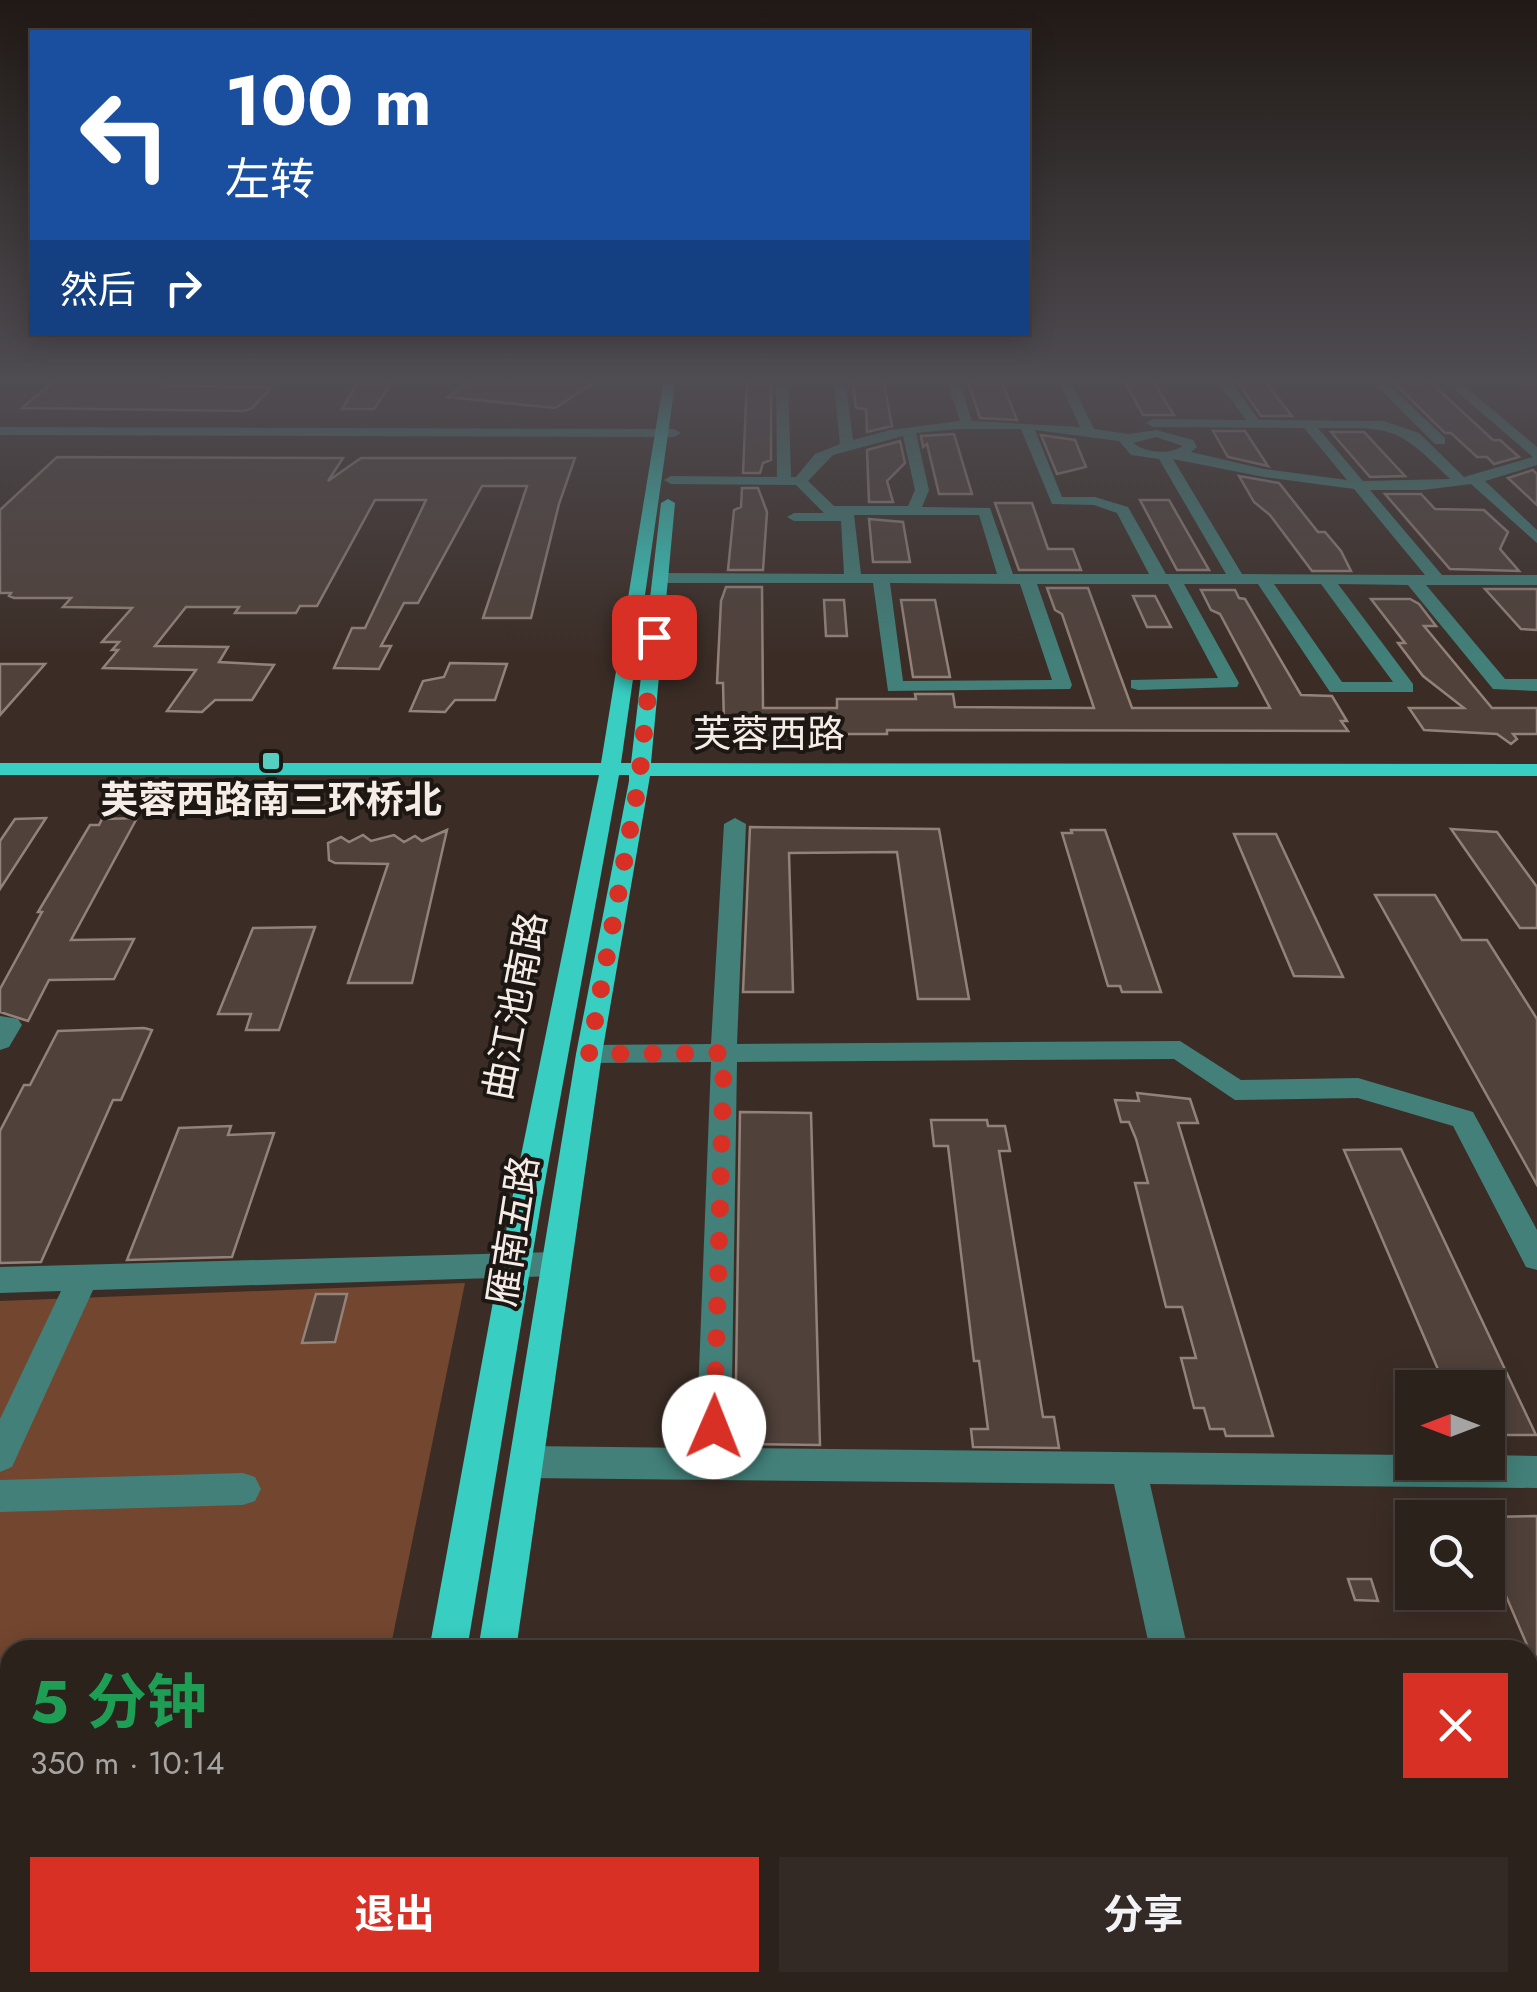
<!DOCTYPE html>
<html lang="zh">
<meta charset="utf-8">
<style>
body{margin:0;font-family:Jost,"Noto Sans SC",sans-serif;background:#342a25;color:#f1f3f6;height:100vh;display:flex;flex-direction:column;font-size:38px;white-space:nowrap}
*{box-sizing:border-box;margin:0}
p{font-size:32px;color:#a6a4a3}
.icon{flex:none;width:55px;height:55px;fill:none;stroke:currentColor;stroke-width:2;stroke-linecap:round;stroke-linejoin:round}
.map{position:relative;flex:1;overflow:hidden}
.drawer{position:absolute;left:0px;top:1640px;width:1538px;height:352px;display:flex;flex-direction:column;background:#2c221c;border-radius:30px 30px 0 0;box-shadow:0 5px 25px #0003,0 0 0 2px #483f3b}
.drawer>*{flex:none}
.top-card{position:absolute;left:30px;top:30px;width:1000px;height:305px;border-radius:0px;box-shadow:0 5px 25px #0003,0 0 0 2px #483f3b;background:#1a4fa0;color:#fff;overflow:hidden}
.needle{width:65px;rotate:270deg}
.fabs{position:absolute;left:1395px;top:1370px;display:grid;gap:20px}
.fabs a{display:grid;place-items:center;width:110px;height:110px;border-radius:0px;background:#2c221c;box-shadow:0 5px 25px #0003,0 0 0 2px #483f3b;font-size:50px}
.pin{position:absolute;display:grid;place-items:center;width:85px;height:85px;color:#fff;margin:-42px;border-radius:20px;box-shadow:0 5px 15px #0006}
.me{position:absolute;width:110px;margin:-55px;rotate:1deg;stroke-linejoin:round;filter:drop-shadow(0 0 8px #0008)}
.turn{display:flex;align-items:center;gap:35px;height:210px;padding:0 30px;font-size:45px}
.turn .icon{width:130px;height:130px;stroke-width:2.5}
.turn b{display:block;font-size:70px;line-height:85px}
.then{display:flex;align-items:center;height:95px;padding:0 30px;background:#0003;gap:20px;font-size:38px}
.round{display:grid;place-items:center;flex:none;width:105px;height:105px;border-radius:0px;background:#342a25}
.overview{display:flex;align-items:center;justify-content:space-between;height:170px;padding:0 30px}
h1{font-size:60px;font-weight:700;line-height:75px;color:#1e9e55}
.button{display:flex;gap:20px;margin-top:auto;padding:20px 30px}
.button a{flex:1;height:115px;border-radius:0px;background:#d93025;color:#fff;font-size:40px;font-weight:700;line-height:115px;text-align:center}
.button a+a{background:#342a25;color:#f1f3f6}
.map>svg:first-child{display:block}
.green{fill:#73462f}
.building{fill:#50413a;stroke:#93827a;stroke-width:2.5}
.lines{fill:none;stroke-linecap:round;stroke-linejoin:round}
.minor{fill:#428079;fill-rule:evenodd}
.major{fill:#38cfc2;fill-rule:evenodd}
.route{stroke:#d93025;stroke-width:18;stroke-dasharray:0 32.4}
.poi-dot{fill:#57cec2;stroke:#1d1714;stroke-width:4}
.labels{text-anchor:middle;stroke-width:8;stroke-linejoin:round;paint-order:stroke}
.street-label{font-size:38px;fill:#f6ece7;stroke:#1d1714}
.poi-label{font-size:38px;font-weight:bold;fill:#f6ece7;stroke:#1d1714}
</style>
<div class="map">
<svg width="1537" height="1992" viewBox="0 0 1537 1992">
<rect width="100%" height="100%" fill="#3b2d26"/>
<path class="green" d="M465,1283L390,1650H10V1949H0V1301Z"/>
<path class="building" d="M58,378H170L162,386L272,387L251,409L243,411L22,408Z
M361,378L393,380L374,409H342Z
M474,378H592L586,383L592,384L555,408L448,397Z
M747,378L771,380V460L763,463L760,473H743Z
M852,378H883L892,426L867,432L866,409L856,408Z
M970,378L1001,380L1017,420L980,418L968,382H972Z
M1123,378H1151L1174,415H1143Z
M1235,378H1262L1292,416H1261Z
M1389,378H1426L1493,440H1500L1519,457L1494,464L1487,457H1477L1451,433H1445Z
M1213,431H1245L1268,466L1228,457Z
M1331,432H1364L1405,476L1370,477Z
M954,434L972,494H939L927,444L923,447L921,436Z
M1041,435L1075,440L1086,467L1057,474Z
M900,441L905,463L887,481L893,502H869L867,450Z
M57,457L343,458L328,481L361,458H575L559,504L531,618H483L527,486H482L418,603H404L381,646H391L379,669L334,668L352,628H365L426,500H375L317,606H300L296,613H235L239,607H186L155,646L228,647L219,662L274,665L252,700H215L202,712L167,711L196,670L103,668L118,650H112L119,642H102L132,608L63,607L71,598H14L9,596L11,593H0V510Z
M1533,470L1537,474V505L1508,478Z
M1239,476L1279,483L1318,532H1325L1341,551L1351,571H1312L1270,515L1254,502Z
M742,488H758L767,512L763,570H728L734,510L741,507Z
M1385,494H1421L1435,509L1484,510L1508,532L1500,549L1519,571L1450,569Z
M1140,500H1169L1209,570H1177Z
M995,503H1032L1048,549H1073L1081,570H1019Z
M869,519L903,522L910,562H873Z
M726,587H762L763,708H837V699H916L915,694H953L955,707L1094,708L1062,614L1055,610L1047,588H1088L1132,708H1270L1220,614L1211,610L1201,590H1235L1239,598L1245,599L1301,695L1332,696L1347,721H1341L1348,731L887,730V734H832V730H741L742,724H724L723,683H717L721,601Z
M1485,589H1537V630L1521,629Z
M1133,596H1155L1171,627H1147Z
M1371,599H1410L1419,604L1436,626H1424L1492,708H1537V734H1513L1517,739L1511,744L1497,734L1424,730L1409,708H1464L1423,676L1398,643H1405Z
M824,600H844L847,636H826Z
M901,600H935L950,677H913Z
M450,663L507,664L495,700H455L445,712L410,711L423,681L444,677Z
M0,664H45L0,715Z
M46,818L0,889V841L15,819Z
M137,818L71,940L134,939L114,979L49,980L28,1021L0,1012V989L42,912H38L90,825H99L102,819Z
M750,827L939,829L969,999H918L897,852L789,853L793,992H743Z
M1451,829L1497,832L1537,887V928H1520Z
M447,830L412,983H348L388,864L335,863L329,860L328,843L341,837L349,842L363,835L371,841L394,835L404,842L415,836L422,841Z
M1071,830H1105L1161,992H1122L1120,986H1108L1062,833H1072Z
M1234,834H1276L1343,977L1294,976Z
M1375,895H1435L1462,940H1487L1537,1019V1185Z
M315,927L279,1030H246L251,1014H218L253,928Z
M144,1028L152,1030L121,1100H113L41,1262L0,1263V1131L24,1085H30L58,1031Z
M1137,1093L1190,1099L1198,1123H1178L1273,1436H1226L1224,1429H1210L1204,1408H1194L1181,1358H1196L1182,1307H1166L1135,1183H1148L1136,1139L1129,1122H1121L1115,1100L1139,1101Z
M740,1112L811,1113L820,1445L735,1444Z
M931,1120H987L988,1126H1005L1010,1151H999L1043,1417H1054L1059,1448L973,1447L971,1429H988L979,1361H974L948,1146H934Z
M231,1126L228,1135L274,1133L232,1257L127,1260L179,1128Z
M1401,1149L1536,1435H1488V1388H1446L1344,1150Z
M316,1294H347L335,1342L302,1343Z
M1537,1516V1666H1536L1488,1554V1517Z
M1348,1579H1371L1378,1601L1355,1600Z"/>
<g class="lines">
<path class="minor" d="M776,378H788L791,477H796L815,454L840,444L833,378H845L853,440L890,430L960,421L946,378H958L972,421L1080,427L1057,378H1069L1094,429L1129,434L1156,430L1193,440L1197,447L1191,452L1264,469L1347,480L1304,428L1153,427L1146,423L1153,419L1246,420L1215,378H1228L1259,420L1384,421L1419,433L1464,477L1533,457L1441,378H1455L1537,447V465L1485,481L1537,530V543L1471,484L1423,490H1370L1442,575H1537V585H1426L1505,679H1537V691L1493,689L1408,585L1338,584L1413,684V692H1330L1258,584H1184L1239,683L1237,687L1138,690L1131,688V680L1218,678L1168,584H1037L1072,685L1070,689L888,691L873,583H661L653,578L661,573L844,574L841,521H794L787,517L794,513H824L796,485L671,484L664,480L671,476L777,477ZM1318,428C1393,428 1396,425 1450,479L1363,481ZM957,429H1021L1052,504L1094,505L1117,513L1149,574H1013L990,508L922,507L929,490L916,433ZM1035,430L1119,441L1131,455L1159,459L1226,574H1166L1128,507L1095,497H1062ZM903,436L915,490L908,506H834L808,481L833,455ZM1156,437L1183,446C1169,455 1146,453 1133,443ZM1173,459L1264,477L1354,489L1425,575L1242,574ZM854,515H979L997,574H861ZM890,583L1020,584L1052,680L903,681ZM1274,584H1321L1393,682H1342Z
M1369,378H1382L1445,438V444H1435Z
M0,427L674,429L681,433L674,437L0,435Z
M735,818L746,824L737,1044L1180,1041L1241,1080L1358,1078L1473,1112L1537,1230V1270L1526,1267L1453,1126L1358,1098L1235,1100L1174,1059L737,1062L731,1448L1412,1455V1462H1488V1455L1537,1456V1488L1150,1484L1188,1650H1150L1114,1484L526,1478L514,1473L509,1462L514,1451L526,1446L696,1448L711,1062L589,1063L580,1060L576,1054L580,1048L589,1045L711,1044L724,824Z
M0,1016L18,1019L22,1025L9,1047L0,1050Z
M556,1252L567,1255L571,1264L567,1273L556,1276L93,1290L12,1467L0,1472V1419L61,1291L0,1293V1267Z
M243,1473L255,1477L261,1489L255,1501L243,1505L0,1512V1480Z
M1220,1982H1266L1268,1992H1222Z"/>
<path class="major" d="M664,378H676L621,763H631L661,503L668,499L675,503L651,763L1537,764V776H650L602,1054L516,1650H478L576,1054L629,781V775H619L541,1204L467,1650H429L511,1204L599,775H0V763H601Z
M366,1982H412L410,1992H364Z
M424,1982H470L468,1992H422Z"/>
</g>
<linearGradient id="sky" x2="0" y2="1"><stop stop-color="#201915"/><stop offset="0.58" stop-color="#4f4c52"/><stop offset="1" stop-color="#4f4c52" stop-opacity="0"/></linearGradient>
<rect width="1537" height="657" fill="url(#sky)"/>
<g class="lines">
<path class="route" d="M654,637L639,781L589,1054L724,1053L714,1427"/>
</g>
<rect class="poi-dot" x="261" y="751" width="20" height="20" rx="5"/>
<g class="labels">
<g class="street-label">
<text x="769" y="747">芙蓉西路</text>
<text transform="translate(515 1006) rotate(-79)" y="13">曲江池南路</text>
<text transform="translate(513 1231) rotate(-81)" y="13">雁南五路</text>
</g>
<g class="poi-label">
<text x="271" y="813">芙蓉西路南三环桥北</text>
</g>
</g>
</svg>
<div class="fabs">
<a><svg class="needle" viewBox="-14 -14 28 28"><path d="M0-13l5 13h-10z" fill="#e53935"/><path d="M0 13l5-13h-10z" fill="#a6a4a3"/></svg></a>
<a><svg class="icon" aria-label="search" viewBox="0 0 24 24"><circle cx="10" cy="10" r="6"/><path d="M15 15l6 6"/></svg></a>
</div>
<div class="pin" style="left:654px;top:637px;background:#d93025"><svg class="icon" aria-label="arrive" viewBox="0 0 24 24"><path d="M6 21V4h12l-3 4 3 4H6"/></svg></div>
<svg class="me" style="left:714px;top:1427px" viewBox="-20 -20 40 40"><circle r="19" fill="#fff"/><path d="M0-13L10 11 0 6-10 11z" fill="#d93025"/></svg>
<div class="top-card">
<div class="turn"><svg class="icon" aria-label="left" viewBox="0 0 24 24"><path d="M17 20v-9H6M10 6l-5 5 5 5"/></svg><div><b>100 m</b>左转</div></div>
<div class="then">然后<svg class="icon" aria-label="right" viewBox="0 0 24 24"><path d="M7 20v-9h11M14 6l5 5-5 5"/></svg></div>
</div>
<section class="drawer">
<div class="overview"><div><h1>5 分钟</h1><p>350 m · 10:14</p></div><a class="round" style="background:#d93025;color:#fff"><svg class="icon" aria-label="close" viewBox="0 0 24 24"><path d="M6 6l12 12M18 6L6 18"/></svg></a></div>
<div class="button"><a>退出</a><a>分享</a></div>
</section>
</div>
